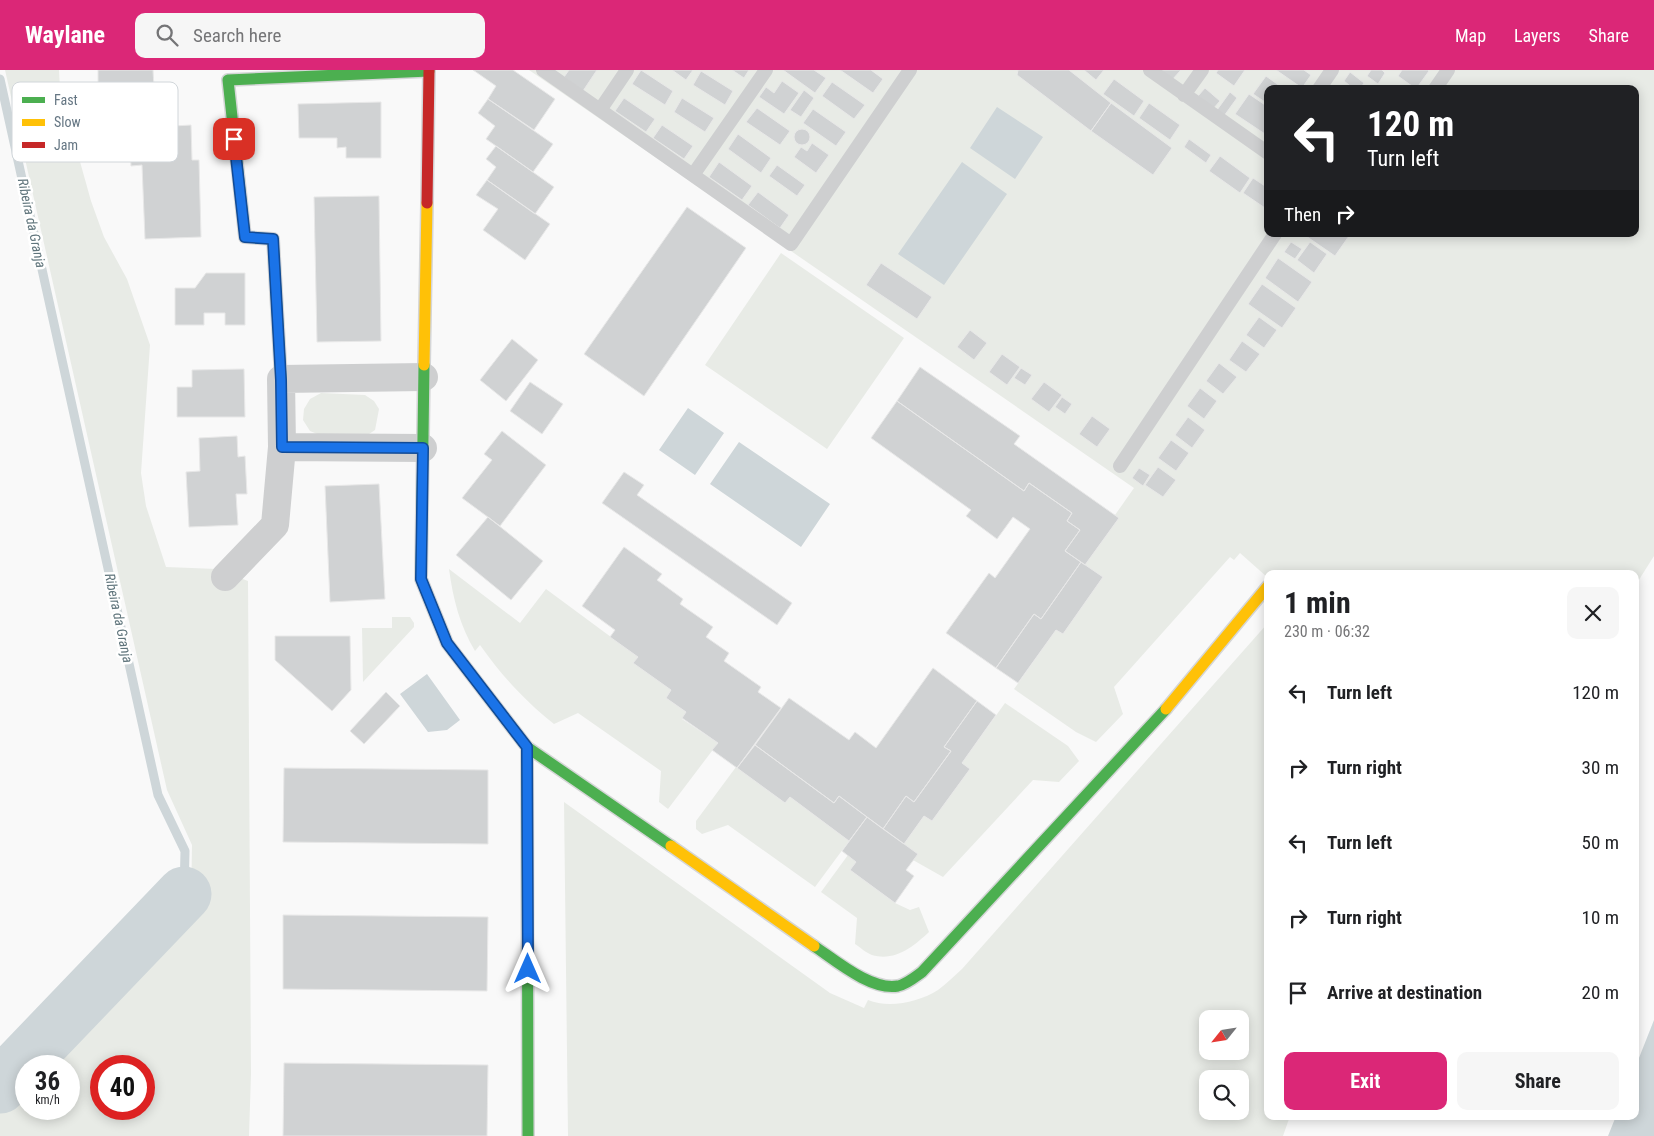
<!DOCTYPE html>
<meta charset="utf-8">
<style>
body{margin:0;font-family:"Roboto Condensed",sans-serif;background:#f6f6f6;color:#202124;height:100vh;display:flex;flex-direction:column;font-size:19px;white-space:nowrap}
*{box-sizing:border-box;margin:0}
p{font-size:16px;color:#757577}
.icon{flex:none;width:28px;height:28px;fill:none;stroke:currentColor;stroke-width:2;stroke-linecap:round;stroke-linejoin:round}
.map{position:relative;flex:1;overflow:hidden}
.drawer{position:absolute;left:1264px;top:500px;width:375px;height:550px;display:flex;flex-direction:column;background:#fff;border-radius:10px;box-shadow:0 2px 12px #0003}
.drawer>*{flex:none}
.banner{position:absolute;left:1264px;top:15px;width:375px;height:152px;border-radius:10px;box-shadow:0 2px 12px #0003;background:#202124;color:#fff;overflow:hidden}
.needle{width:32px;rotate:240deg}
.fabs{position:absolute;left:1199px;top:940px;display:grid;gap:10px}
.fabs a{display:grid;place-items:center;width:50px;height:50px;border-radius:10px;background:#fff;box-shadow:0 2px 12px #0003;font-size:25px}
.speed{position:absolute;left:15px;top:985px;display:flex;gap:10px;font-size:25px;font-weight:700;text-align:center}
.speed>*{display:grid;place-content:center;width:65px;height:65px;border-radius:50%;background:#fff;box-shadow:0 2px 12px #0003;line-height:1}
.speed small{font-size:12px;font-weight:400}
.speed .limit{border:8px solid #d22;background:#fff;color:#111}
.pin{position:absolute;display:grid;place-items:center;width:42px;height:42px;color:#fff;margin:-21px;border-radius:10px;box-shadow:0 2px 8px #0006}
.me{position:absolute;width:55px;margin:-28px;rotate:0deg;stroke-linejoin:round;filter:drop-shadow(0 0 4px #0008)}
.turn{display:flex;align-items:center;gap:18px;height:105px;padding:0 20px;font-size:22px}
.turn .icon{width:65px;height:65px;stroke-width:2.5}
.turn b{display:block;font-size:35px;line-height:42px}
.then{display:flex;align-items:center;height:48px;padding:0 20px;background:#0003;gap:10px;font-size:19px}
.round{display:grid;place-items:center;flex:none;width:52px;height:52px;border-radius:10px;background:#f6f6f6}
.headline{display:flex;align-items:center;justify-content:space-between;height:85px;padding:0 20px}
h1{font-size:30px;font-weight:700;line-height:38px}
.primary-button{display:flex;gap:10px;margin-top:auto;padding:10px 20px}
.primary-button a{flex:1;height:58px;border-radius:10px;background:#db2777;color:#fff;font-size:20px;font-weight:700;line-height:58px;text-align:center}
.primary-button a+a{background:#f6f6f6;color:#202124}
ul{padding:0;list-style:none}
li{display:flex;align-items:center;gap:15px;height:75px;padding:0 20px}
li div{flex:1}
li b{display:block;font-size:19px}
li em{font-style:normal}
header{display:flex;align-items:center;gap:30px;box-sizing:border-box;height:70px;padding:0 25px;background:#db2777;color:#fff}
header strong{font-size:24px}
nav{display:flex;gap:28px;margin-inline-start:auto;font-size:18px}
.search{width:350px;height:45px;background:#f6f6f6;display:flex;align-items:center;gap:12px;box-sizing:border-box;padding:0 18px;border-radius:10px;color:#757577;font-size:19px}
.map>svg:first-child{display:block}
.green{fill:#e8ebe6;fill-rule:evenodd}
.water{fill:#ced6d9}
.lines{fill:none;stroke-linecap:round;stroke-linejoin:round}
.stream{stroke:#ced6d9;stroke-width:9}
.river{stroke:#ced6d9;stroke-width:55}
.building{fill:#d0d2d3;stroke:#e8e8e8}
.fast-casing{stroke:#d5d6d7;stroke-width:14}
.slow-casing{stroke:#d5d6d7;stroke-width:14}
.jam-casing{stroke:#d5d6d7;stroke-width:14}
.lane{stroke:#cecfd0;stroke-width:14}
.street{stroke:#cecfd0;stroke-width:28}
.fast{stroke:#4caf50;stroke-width:11}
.slow{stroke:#ffc107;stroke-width:11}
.jam{stroke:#c62828;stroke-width:11}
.route-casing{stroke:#114b97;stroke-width:12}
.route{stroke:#1a73e8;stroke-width:9}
.labels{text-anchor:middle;stroke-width:5;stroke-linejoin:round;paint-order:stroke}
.water-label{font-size:14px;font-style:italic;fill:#60757c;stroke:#fff}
.key{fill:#fff;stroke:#d1d6da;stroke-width:1}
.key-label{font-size:14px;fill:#657683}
</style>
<header>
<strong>Waylane</strong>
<div class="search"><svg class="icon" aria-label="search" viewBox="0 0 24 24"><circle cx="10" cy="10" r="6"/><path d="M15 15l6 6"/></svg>Search here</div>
<nav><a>Map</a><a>Layers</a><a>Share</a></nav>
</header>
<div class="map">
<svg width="1654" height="1066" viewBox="0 0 1654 1066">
<rect width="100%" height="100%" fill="#f9f9f9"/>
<path class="green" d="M5,0H59L60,20L91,131L104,167L127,209L150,275L141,403L146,436L166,497L217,499L248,511L251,1004L249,1066H0V1037L26,1009V1039H69V996H38L191,834L192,775L167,720ZM101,996H144V1039H101Z
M529,0H1654V486L1635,516V504H1268L1267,507L1240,483L1234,490L1230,487L1114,617L1123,644L1096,672L1076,662L1014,619L1056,560L1063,564L1103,507L1085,495L1119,448L1115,445L1134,418ZM1268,19H1635V164H1268Z
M781,183L904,268L827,379L705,295Z
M321,323L365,325L374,331L379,339L375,360L366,366H322L310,361L303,350L304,339L310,329Z
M449,499L520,553L546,519L638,587L634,593L671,620L666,628L686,642L682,649L718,673L668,739L659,732L661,701L578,643L554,654C524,630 502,606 480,575L475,581C460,556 453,529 449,499Z
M392,547H410L414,553V557L363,612L362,558H392Z
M1267,554L1268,1046H1290L1283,1066H568L564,732L830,923L864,938L868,930C889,939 919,932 938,920C946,914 954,906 962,899ZM1208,949H1240V981H1208ZM1208,1009H1240V1041H1208Z
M1005,633L1068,676L1079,691L1059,712L1033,710L943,807L913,790L904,774L924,746L932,751L970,699L962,693Z
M736,697L785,733L790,727L849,771L815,817L728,755L702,764L696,759V751Z
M848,785L856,792L850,800L895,833L910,840L919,837L929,862C914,876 895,892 872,885C866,883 860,877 855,874L857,848L821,822Z"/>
<path class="water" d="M997,37L1043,67L1015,109L970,78Z
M962,92L1007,124L944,215L898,184Z
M688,338L724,363L695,405L659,380Z
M739,372L830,434L801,477L710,414Z
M427,604L460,650L447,660L428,662L400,624Z
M1654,950V1066H1608L1616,1046H1635V998Z"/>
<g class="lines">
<path class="stream" d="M0,9L158,725L185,781L184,824"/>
<path class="river" d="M0,1016L184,824"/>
</g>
<path class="building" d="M98,0H153L154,18L173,17L174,56L191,55L192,90H199L201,167L145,169L142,95L131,96L129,58H116L114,20H98Z
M473,0H513L555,29L534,60L488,29L496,16Z
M569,0H597L583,21L564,7Z
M641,0L673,21L665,35L632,14Z
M672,0H693L686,10Z
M732,0H749L744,8Z
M783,0H814L826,8L815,23Z
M840,0H871L883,9L873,23Z
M1018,0H1069L1111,33L1091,61L1017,5Z
M1084,0H1104L1096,10Z
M1162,0H1181L1172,10Z
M1218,0H1245L1234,16L1216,3Z
M1276,0H1304L1311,5L1302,18Z
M1371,0H1382L1385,3L1378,14L1367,6Z
M1402,0H1428L1429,1L1416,19L1398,6Z
M701,1L733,21L725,35L693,15Z
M1350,2L1364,13L1360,19H1354L1344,11Z
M1266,6L1284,19H1268V34L1253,24Z
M1114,9L1144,31L1134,46L1103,24Z
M782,11L799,23L784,44L759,27L766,17L774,23Z
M832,12L865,35L854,49L822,26Z
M1205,18L1220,31L1213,39L1198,26Z
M804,20L814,28L801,47L790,40Z
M1230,22L1237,28L1224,46L1217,40Z
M1249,24L1268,37V66L1235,44Z
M624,28L655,49L646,62L615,41Z
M682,28L714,48L705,62L674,42Z
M488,29L553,74L533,102L486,69L495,56L478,43Z
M381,32V88H346V77L337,78V68H299L298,34Z
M1111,33L1172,78L1153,105L1091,61Z
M1149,33L1180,55L1170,70L1139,48Z
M757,38L790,61L780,75L746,52Z
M813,39L846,62L836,76L803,53Z
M662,55L693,76L684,89L653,68Z
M794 67a8 8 0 1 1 16 0a8 8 0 1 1-16 0Z
M738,64L771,88L761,103L728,79Z
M1189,69L1211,85L1206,93L1184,77Z
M812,73L829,85L816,103L794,87L801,77L807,81Z
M496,76L554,117L535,144L487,110L496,97L486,89Z
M1220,86L1250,108L1240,123L1209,101Z
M719,92L752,116L742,130L709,107Z
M777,95L805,115L797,126L769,106Z
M1253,108L1268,118V140L1243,123Z
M487,110L550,154L525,190L483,160L498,139L476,125Z
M758,122L789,145L780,158L748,135Z
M379,126L381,271L317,272L314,127Z
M687,137L746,178L644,326L584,284Z
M1303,164H1346L1349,166L1335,186Z
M1291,172L1302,179L1295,189L1284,182Z
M1310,172L1327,184L1314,203L1297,190Z
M1278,188L1312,212L1298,232L1265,208Z
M881,193L932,227L917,249L866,215Z
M206,203H245V255H225V243H204V255H175V218H195Z
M1262,214L1296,238L1282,258L1248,234Z
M1259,247L1277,260L1264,278L1246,265Z
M970,260L987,273L974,290L957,277Z
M512,269L538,290L506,331L480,310Z
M1242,271L1260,284L1246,302L1229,290Z
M1002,284L1020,297L1007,315L989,302Z
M1219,293L1237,307L1223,324L1206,311Z
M920,297L1020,366L1014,374L1119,448L1085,495L1065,481L1080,460L1067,451L1072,443L1029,413L1024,421L897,331Z
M1021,298L1032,305L1025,315L1014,308Z
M244,299L245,347H177V317H192V300Z
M530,312L563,334L542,364L510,341Z
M1044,312L1062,325L1049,342L1031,329Z
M1200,318L1217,331L1204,349L1187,336Z
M1062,327L1072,334L1065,344L1055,337Z
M897,331L1024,421L1029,413L1072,443L1067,451L1080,460L1065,481L1081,492L1041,549L1034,544L996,598L946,563L989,503L995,508L1030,459L1013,447L997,469L966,446L971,440L871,368Z
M1092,346L1110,359L1097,377L1079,364Z
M1188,347L1205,360L1192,378L1175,365Z
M502,361L546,395L500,456L462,428L492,390L484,384Z
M237,366L238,387L245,386L247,424H236L238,455L189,457L186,402L200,401L199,368Z
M1171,370L1189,383L1176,401L1158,388Z
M1158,397L1176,410L1163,427L1145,415Z
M1139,398L1150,405L1143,416L1132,408Z
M624,402L644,415L637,425L792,533L777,555L602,433Z
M379,414L385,529L330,532L325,416Z
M488,447L543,491L511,530L456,485Z
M624,477L662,504L657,510L683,529L680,534L713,557L706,567L729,583L724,591L761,617L758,622L781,638L737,698L712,680L718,673L682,648L686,642L666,628L671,620L633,593L638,587L610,567L615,560L582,536Z
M1081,492L1103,507L1063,564L1056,560L1018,613L996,598L1034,544L1041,549Z
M275,566H350L351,620L332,641L275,590Z
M933,598L977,631L944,677L951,681L914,732L906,726L883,759L839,726L834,733L755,675L789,628L849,670L855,662L876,678Z
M386,622L400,636L364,674L350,661Z
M977,631L996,645L962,693L970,699L932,751L924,746L904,774L883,759L906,726L914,732L951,681L944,677Z
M755,675L834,733L839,726L867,747L849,771L790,727L785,733L737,698Z
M284,698L488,700V774L283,772Z
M867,747L918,784L906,800L914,806L895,833L850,800L856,792L842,781Z
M283,845L488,847L487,921L283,919Z
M284,993L488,995L487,1066H283Z"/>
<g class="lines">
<g class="fast-casing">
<path id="fast" d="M424,295L421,509L447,573L527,677L671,776
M281,309L273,169L245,167L228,10L429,1
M527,677L528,1066
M814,876C835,890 871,921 898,916C907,914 915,907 922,902L1166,639"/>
</g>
<g class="slow-casing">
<path id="slow" d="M424,295L427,133
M1166,639L1268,516
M671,776L814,876"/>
</g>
<g class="jam-casing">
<path id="jam" d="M427,133L429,0"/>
</g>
<path class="lane" d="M543,0L791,174L910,0
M1150,0L1268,83
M1319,19L1332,0
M1435,19L1448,0
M1184,25L1202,0
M600,40L627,0
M693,105L766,0
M1120,396L1275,164"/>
<path class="street" d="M423,378L282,377L281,309L424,307
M225,507L275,455L282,377"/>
<use href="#fast" class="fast"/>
<use href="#slow" class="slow"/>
<use href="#jam" class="jam"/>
</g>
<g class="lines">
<g class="route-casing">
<path id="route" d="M234,69L245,167L273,169L281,310L282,377L423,378L421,509L447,573L527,677L528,899"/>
</g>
<use href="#route" class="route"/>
</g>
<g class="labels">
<g class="water-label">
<text transform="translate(32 153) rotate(78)" y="5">Ribeira da Granja</text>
<text transform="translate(119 548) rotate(78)" y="5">Ribeira da Granja</text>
</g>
</g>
<rect x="12" y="12" width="166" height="80" rx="8" class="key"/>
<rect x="22" y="27" width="23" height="6" fill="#4caf50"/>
<rect x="22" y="49" width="23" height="7" fill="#ffc107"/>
<rect x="22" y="72" width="23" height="6" fill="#c62828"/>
<g class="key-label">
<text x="54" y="35">Fast</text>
<text x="54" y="57">Slow</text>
<text x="54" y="80">Jam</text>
</g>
</svg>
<div class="fabs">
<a><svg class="needle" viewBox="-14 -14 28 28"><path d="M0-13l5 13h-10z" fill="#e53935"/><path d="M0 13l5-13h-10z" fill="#757577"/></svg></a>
<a><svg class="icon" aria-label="search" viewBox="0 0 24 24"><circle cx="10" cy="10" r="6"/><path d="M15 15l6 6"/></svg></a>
</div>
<div class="speed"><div>36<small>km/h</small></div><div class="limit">40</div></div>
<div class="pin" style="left:234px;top:69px;background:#d93025"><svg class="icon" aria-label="arrive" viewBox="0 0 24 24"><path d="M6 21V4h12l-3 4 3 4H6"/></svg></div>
<svg class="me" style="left:528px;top:899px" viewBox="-20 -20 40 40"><path d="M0-17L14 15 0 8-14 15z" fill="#1a73e8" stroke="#fff" stroke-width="4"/></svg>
<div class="banner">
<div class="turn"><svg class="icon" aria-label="left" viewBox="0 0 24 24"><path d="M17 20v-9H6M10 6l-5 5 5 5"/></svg><div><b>120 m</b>Turn left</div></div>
<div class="then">Then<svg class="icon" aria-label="right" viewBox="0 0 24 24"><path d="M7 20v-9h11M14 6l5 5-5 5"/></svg></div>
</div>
<section class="drawer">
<div class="headline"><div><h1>1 min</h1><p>230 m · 06:32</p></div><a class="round"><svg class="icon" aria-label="close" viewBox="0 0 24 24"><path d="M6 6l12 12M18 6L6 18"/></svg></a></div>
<ul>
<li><svg class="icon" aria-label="left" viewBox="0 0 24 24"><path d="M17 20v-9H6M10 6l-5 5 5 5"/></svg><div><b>Turn left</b></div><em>120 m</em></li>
<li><svg class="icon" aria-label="right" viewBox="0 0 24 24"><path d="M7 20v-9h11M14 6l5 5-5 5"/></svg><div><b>Turn right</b></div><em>30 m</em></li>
<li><svg class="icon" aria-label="left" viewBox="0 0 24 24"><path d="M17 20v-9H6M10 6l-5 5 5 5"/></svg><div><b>Turn left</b></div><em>50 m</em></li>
<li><svg class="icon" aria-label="right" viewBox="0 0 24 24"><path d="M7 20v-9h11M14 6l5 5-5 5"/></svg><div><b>Turn right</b></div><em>10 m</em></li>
<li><svg class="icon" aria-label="arrive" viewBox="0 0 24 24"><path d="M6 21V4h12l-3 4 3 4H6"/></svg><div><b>Arrive at destination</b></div><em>20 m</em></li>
</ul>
<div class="primary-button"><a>Exit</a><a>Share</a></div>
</section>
</div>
